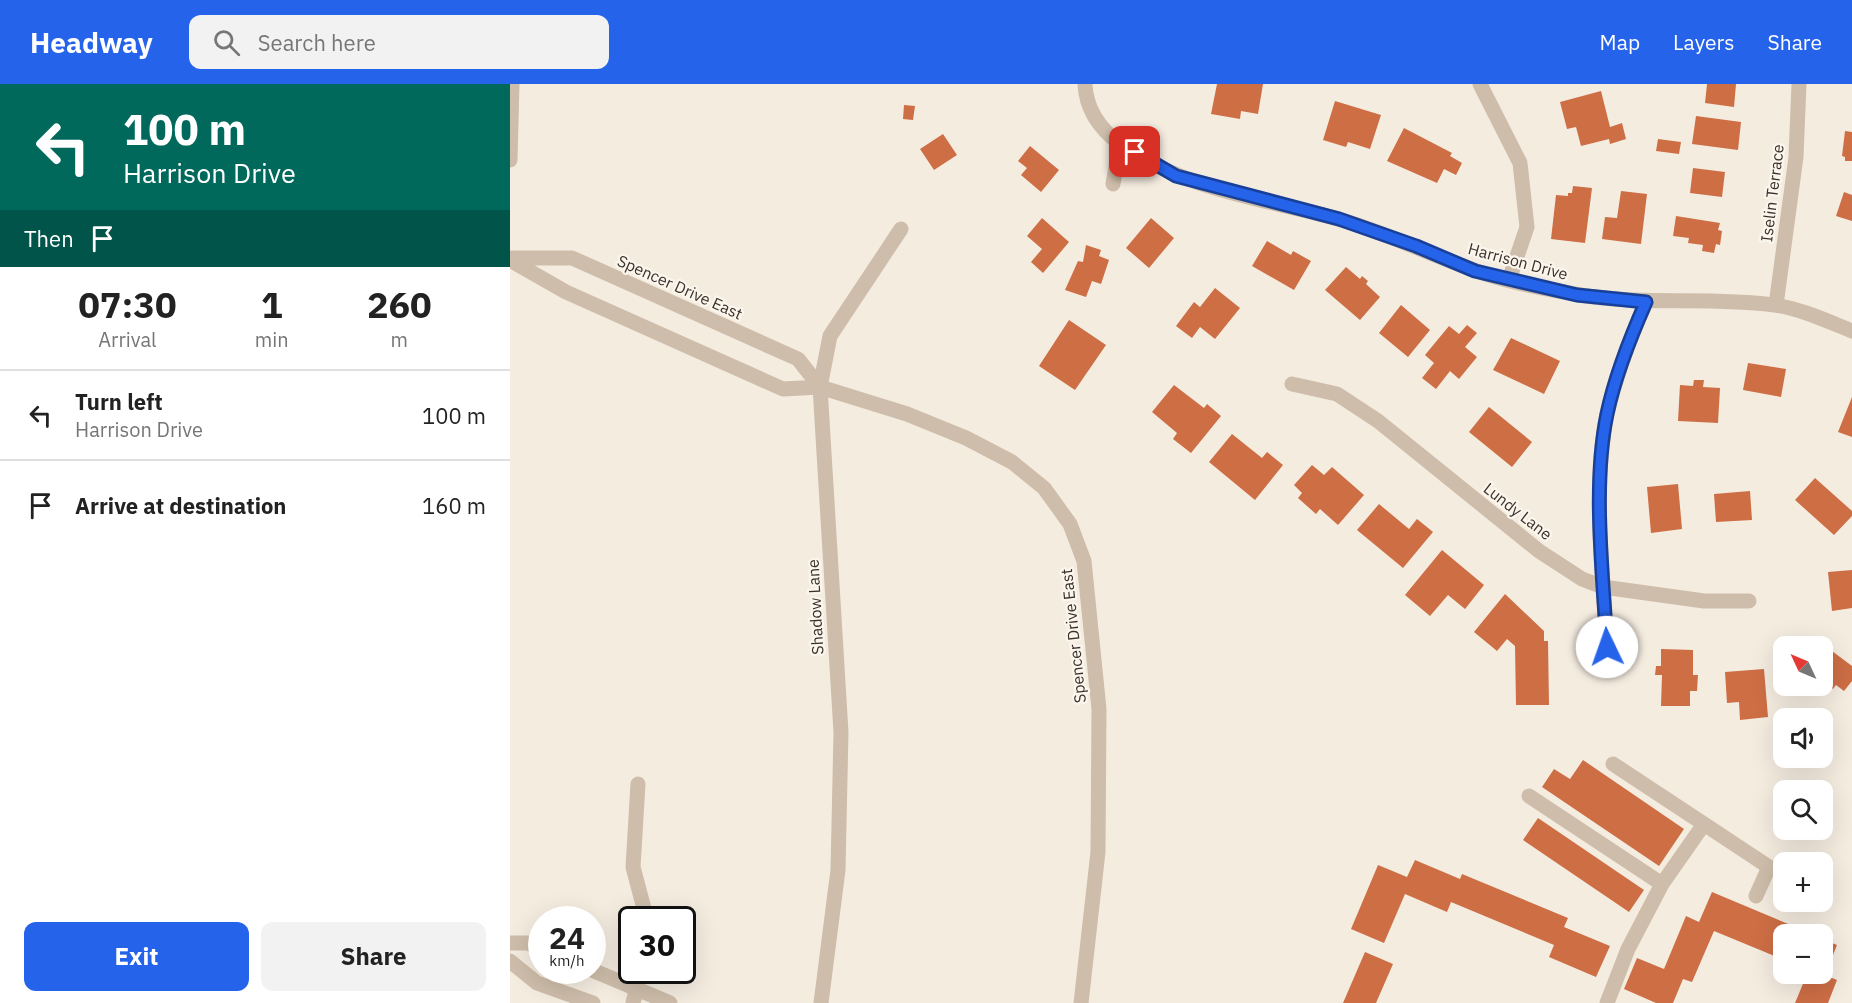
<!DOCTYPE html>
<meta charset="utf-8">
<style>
body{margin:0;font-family:"IBM Plex Sans",sans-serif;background:#f2f2f2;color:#222;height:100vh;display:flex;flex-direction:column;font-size:22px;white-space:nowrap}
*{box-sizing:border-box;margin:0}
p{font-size:20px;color:#767676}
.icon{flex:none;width:33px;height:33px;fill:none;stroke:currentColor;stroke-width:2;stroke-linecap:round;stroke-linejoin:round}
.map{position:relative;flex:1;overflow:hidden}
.sheet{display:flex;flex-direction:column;background:#fff;width:510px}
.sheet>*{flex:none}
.top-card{background:#00695c;color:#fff;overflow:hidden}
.needle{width:39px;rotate:314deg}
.tools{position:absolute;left:1263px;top:552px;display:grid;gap:12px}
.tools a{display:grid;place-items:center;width:60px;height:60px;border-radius:12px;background:#fff;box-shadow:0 6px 24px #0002;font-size:30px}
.speed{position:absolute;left:18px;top:822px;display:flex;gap:12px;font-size:30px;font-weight:700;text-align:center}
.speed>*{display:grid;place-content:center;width:78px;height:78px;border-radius:50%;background:#fff;box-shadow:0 6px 24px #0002;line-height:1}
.speed small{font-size:15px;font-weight:400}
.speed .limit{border:3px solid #111;border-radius:9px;background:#fff;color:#111}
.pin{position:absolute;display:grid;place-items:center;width:51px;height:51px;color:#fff;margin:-26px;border-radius:12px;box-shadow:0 3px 9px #0006}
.me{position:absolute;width:66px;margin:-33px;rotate:357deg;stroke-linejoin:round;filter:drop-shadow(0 0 4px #0008)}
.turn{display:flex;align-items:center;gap:21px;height:126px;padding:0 24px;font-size:27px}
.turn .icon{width:78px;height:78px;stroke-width:2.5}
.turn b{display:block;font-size:42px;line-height:51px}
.then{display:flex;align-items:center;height:57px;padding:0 24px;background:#0003;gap:12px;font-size:22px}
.eta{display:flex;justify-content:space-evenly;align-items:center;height:102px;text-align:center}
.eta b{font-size:36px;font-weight:700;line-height:42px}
.action{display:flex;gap:12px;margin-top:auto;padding:12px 24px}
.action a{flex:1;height:69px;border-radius:12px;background:#2563eb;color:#fff;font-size:24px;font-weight:700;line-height:69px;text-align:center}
.action a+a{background:#f2f2f2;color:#222}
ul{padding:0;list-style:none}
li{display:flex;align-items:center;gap:18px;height:90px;padding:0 24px;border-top:2px solid #e0e0e0}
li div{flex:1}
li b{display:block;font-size:22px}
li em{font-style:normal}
header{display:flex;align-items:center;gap:36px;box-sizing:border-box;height:84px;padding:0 30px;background:#2563eb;color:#fff}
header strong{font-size:28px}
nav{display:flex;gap:33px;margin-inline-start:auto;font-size:21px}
.search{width:420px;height:54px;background:#f2f2f2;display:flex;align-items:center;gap:15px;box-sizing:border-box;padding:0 21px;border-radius:12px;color:#767676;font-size:22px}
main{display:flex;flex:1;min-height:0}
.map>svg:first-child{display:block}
.building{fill:#cd6e45}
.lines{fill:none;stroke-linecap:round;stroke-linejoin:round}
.minor{stroke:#cebdaa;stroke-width:15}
.route-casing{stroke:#184099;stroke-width:15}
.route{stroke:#2563eb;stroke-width:10}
.labels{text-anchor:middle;stroke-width:4.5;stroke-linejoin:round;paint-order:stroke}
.street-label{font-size:16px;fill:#3b312a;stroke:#fbf6ed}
</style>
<header>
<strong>Headway</strong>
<div class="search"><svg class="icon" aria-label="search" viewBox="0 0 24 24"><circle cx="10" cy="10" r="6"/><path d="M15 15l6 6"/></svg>Search here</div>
<nav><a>Map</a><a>Layers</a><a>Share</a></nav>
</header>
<main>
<section class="sheet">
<div class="top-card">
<div class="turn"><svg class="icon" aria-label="left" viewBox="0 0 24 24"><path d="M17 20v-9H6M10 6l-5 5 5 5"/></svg><div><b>100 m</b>Harrison Drive</div></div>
<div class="then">Then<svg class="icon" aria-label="arrive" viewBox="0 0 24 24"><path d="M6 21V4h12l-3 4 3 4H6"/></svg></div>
</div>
<div class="eta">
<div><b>07:30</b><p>Arrival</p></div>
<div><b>1</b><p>min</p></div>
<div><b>260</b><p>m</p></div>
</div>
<ul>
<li><svg class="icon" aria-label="left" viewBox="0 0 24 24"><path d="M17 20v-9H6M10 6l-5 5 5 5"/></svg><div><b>Turn left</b><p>Harrison Drive</p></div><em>100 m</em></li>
<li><svg class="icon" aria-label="arrive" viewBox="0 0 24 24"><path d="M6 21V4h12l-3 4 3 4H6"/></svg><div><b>Arrive at destination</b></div><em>160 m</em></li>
</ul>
<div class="action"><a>Exit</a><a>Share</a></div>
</section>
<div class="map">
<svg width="1342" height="919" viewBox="0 0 1342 919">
<rect width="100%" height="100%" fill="#f5ece0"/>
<path class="building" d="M707,0H753L748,30L731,27L730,35L701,30Z
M1197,0H1226L1224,23L1195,19Z
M1091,7L1100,43L1112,39L1116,55L1100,60L1099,55L1071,62L1066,43L1057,45L1050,18Z
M825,17L871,31L860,65L838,58L836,63L813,56Z
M394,21L405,22L403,36L393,35Z
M1186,32L1231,38L1228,66L1182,60Z
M894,44L942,69L940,72L952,79L946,91L934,85L927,99L877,77Z
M1335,47L1342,48V77H1335V73L1332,72Z
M433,50L447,71L424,86L410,65Z
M1148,55L1171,58L1169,70L1146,67Z
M520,62L549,86L531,108L511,91L517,84L508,77Z
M1183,84L1215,88L1212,113L1180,109Z
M1063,102L1082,104L1075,159L1041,155L1046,111L1058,112V109H1062Z
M1111,107L1137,110L1131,160L1092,155L1095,133L1107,134Z
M1334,108L1342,111V137L1326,132Z
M1166,132L1210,139L1208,146L1212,147L1210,161L1206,160L1204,169L1192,167L1193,161L1178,159L1179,154L1163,152Z
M532,134L559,158L533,189L521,178L532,165L517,152Z
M641,134L664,154L639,184L616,164Z
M757,157L781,171L783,167L801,177L784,206L742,182Z
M576,161L591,166L589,172L599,176L591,200L582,197L576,213L555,206L568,177L573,178Z
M836,183L850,195L852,192L858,197L856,200L870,213L850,236L815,206Z
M705,204L730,224L705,255L690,243L682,254L666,242L684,218L690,223Z
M891,221L920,246L898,273L869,249Z
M559,236L596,261L565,306L529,282Z
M957,241L967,249L955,263L967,273L949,295L940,287L926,305L912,294L924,279L915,271L939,242L949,250Z
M1001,254L1050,277L1034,310L983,286Z
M1238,279L1276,285L1271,313L1233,306Z
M1184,296H1194L1193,303L1210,304L1208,339L1168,337L1170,301L1183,302Z
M664,301L694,324L697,320L711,332L681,369L663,355L667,349L642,328Z
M1342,313V353L1328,348Z
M979,323L1022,358L1002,383L959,348Z
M722,350L752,374L757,368L773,381L745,416L699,378Z
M802,381L814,391L822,383L854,411L828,441L810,425L806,430L788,414L792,409L784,401Z
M1305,394L1342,427V432L1324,451L1285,416Z
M1168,400L1172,445L1141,449L1137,403Z
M1240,407L1242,436L1206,438L1204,410Z
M869,420L899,445L907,435L923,448L893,484L847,446Z
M932,466L974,501L955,525L938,511L920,532L895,511Z
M1342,486V524L1322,527L1318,488Z
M995,510L1034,547V557H1038L1039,621H1006L1005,562L997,555L987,567L964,548Z
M1310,558L1342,582V597L1334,607L1326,601L1323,605L1318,601L1313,608L1303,602H1312V562H1307Z
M1151,565L1183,566V591H1188L1187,607H1180V622H1151L1152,591H1145L1146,582H1151Z
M1254,585L1258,633L1230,636L1229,618L1217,619L1215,588Z
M1073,676L1174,745L1149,782L1032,703L1044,685L1060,695Z
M1028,734L1134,806L1119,828L1013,756Z
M905,776L950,795L952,790L1058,834L1054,843L1100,862L1086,893L1039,873L1044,861L941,818L937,828L895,810L874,859L841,845L868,781L897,793Z
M1202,808L1302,850H1274V876L1204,847L1182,898L1173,895L1163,919H1146L1114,905L1127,874L1154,885L1176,832L1189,838Z
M1312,855L1327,861L1315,891L1327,896L1318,919H1285L1297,890H1312Z
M855,868L883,880L866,919H833Z"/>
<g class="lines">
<path class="minor" d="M575,0C576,25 590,45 610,60C673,105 754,115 828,135C875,148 918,170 964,186C996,198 1032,204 1065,210C1131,222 1199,212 1265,221C1291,225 1317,237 1342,247
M970,0L1010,79L1017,143L999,196
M0,76L2,0
M603,100L610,60
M0,174H62L288,275L310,303
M0,176L56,208L273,305L310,303L397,330L456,354L502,378L534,404L560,440L574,477L589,625L588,768L571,919
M1266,221L1286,73L1289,0
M782,300L827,310L868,337L1029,467L1072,495L1093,503L1194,517H1239
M1097,563C1093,490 1082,403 1097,330C1106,292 1120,254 1136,218
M128,700L123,783L137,836
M1019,712L1152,800
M1194,740L1259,783L1246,812
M0,859H18L32,865
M0,877L27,899L83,919
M82,886L160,919
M123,919L131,886
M311,919L328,786L331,648L310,303L320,252L391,145
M1097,919L1118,865L1152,800L1194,740L1103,680"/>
</g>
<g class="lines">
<g class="route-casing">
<path id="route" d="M625,68L666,92L829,135L906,162L965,187L1067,211L1136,218C1120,254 1105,292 1097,330C1082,402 1093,490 1097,563"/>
</g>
<use href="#route" class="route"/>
</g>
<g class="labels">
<g class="street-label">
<text transform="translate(1262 109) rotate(-83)" y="6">Iselin Terrace</text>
<text transform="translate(1008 177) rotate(15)" y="6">Harrison Drive</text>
<text transform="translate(170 203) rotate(24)" y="6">Spencer Drive East</text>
<text transform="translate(1008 427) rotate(38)" y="6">Lundy Lane</text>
<text transform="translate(305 523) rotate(-93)" y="6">Shadow Lane</text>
<text transform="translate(563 552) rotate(-96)" y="6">Spencer Drive East</text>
</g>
</g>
</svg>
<div class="tools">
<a><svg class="needle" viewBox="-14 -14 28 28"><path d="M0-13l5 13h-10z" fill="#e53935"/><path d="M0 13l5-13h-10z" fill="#767676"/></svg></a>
<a><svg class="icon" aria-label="sound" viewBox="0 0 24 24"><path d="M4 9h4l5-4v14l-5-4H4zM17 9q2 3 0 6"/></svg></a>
<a><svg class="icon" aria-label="search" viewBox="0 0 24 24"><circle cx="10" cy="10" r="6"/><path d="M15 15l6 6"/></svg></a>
<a>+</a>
<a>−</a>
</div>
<div class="speed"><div>24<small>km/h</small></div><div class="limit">30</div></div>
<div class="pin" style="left:625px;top:68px;background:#d93025"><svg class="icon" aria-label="arrive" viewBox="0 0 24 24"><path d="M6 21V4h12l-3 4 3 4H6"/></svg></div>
<svg class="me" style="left:1097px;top:563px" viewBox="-20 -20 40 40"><circle r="19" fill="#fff"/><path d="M0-13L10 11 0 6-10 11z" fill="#2563eb"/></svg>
</div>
</main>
